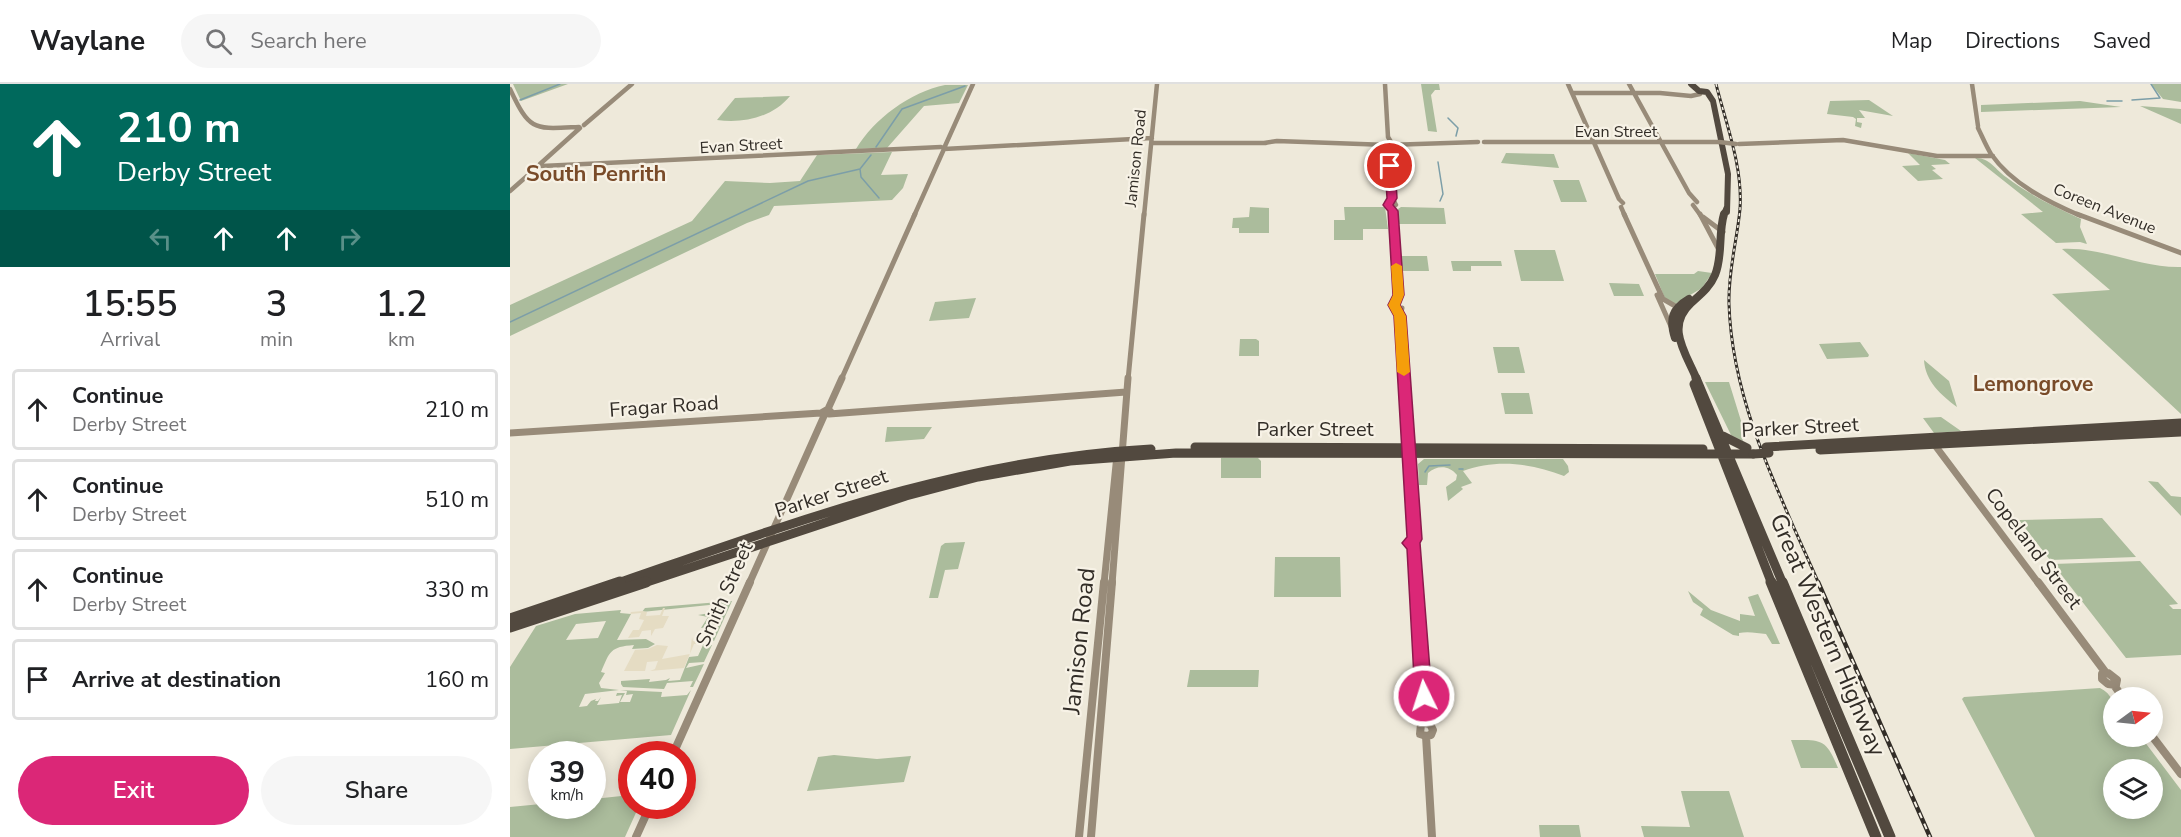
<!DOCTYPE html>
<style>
body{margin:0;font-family:"Nunito Sans",sans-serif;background:#f6f6f6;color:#202124;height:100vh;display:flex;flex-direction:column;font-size:22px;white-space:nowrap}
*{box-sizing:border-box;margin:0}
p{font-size:20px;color:#757577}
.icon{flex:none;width:33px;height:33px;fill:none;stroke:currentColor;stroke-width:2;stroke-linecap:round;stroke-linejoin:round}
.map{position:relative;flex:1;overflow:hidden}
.panel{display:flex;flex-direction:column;background:#fff;width:510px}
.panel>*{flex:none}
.guide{background:#00695c;color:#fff;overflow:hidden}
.needle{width:39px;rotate:75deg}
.controls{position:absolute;left:1593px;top:603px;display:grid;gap:12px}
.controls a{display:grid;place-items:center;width:60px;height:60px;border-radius:50%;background:#fff;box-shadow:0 3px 15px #0003;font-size:30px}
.speed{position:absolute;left:18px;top:657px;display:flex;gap:12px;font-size:30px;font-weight:700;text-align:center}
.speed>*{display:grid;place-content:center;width:78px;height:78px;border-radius:50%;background:#fff;box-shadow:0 3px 15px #0003;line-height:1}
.speed small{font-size:15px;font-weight:400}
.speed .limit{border:9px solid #d22;background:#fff;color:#111}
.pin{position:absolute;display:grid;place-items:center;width:51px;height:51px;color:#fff;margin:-26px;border:3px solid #fff;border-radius:50%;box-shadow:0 2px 6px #0007}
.me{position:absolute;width:66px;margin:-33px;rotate:356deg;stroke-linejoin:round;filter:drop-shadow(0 0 4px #0008)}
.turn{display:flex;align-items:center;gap:21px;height:126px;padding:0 18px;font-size:27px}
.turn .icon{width:78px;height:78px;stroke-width:2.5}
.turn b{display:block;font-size:42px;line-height:51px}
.lanes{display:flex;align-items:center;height:57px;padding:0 18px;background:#0003;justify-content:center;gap:30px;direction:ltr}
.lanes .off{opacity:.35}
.eta{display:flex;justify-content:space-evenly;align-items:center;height:102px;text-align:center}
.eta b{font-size:36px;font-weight:600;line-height:42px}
.action{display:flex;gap:12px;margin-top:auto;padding:12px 18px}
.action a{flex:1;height:69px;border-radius:36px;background:#db2777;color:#fff;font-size:24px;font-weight:600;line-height:69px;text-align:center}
.action a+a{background:#f6f6f6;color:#202124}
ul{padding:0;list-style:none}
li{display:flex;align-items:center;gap:18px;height:81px;margin:0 12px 9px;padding:0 6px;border:3px solid #e0e0e0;border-radius:6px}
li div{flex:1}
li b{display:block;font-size:22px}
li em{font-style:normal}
header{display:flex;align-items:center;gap:36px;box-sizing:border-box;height:84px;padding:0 30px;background:#fff;border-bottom:2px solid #e0e0e0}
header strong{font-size:28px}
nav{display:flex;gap:33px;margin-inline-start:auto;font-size:21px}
.search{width:420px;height:54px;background:#f6f6f6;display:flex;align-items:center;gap:15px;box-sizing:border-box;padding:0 21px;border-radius:33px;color:#757577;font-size:22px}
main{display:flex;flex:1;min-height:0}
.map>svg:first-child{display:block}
.green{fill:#abbc9c;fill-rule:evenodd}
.plaza{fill:#e5dcc3}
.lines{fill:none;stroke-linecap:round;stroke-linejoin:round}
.stream{stroke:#7c9ea8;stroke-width:1.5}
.secondary-far3{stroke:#988b79;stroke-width:4.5}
.secondary-far2{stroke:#988b79;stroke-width:5}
.secondary-far1{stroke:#988b79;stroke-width:7}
.secondary{stroke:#988b79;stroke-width:8}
.highway-far3{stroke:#52493f;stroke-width:6}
.highway-far2{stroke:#52493f;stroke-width:8}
.highway-far1{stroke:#52493f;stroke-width:9}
.highway{stroke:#52493f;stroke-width:11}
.rail-far1-casing{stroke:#322d27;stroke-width:3}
.rail-casing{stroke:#322d27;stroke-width:4.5}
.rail-far1{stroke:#f7f2e6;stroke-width:1.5;stroke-dasharray:3;stroke-linecap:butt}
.rail{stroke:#f7f2e6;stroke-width:2;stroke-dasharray:6;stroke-linecap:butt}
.secondary-bridge{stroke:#988b79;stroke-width:4.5}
.highway-bridge{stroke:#52493f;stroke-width:9}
.route{fill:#db2777;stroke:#8e194d;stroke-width:1.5}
.slow{fill:#f59e0b}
.labels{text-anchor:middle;stroke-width:4.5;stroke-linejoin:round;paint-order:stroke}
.far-street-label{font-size:16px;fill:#322d27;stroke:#f7f2e6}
.street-label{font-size:20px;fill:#322d27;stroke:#f7f2e6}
.neighbourhood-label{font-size:21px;font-weight:bold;fill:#794b29;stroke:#f7f2e6}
.far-district-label{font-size:22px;font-weight:bold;fill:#794b29;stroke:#f7f2e6}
.near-street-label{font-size:24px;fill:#322d27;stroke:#f7f2e6}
</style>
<header>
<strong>Waylane</strong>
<div class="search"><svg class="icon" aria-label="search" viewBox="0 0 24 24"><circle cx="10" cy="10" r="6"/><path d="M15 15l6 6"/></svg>Search here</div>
<nav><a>Map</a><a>Directions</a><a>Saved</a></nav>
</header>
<main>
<section class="panel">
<div class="guide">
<div class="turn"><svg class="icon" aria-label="ahead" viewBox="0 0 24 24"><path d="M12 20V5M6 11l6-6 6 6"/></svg><div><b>210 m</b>Derby Street</div></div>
<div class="lanes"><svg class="icon off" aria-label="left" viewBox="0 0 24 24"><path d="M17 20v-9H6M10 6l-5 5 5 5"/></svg><svg class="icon" aria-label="ahead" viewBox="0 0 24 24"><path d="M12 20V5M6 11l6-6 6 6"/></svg><svg class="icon" aria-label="ahead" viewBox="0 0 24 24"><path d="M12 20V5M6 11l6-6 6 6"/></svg><svg class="icon off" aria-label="right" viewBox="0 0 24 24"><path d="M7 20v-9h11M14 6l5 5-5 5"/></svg></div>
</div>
<div class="eta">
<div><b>15:55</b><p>Arrival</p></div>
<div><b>3</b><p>min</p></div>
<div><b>1.2</b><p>km</p></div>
</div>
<ul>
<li><svg class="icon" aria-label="ahead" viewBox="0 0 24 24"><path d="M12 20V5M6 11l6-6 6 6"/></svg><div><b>Continue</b><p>Derby Street</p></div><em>210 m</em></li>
<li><svg class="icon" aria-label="ahead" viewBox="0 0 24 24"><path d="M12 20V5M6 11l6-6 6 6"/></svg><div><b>Continue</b><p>Derby Street</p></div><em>510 m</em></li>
<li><svg class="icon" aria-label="ahead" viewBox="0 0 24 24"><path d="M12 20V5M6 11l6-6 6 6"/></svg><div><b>Continue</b><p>Derby Street</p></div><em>330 m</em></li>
<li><svg class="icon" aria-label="arrive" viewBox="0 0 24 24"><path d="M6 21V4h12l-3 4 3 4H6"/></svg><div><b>Arrive at destination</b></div><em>160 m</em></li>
</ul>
<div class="action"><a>Exit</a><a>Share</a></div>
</section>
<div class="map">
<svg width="1671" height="753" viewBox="0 0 1671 753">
<rect width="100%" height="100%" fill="#eee9da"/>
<path class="green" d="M3,0H58L11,17Z
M911,0H929L930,6H925L921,11L927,48L918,47Z
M1641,0H1671V18L1653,15Z
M435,1H458L449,19L414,22L377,64L346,65C364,35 400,8 435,1Z
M280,12C263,33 233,40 207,36L225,14Z
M1359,16L1383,32L1349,26L1355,34H1347V38L1352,39L1351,44L1345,42L1346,35L1343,33L1317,30L1320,17Z
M1570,17L1611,23L1471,28V21Z
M1630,22L1671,25V40Z
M382,68L371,91L398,90L393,104L382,116L264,122L259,131L237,139L0,252V221L182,137L215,97L260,99L290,97L307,71Z
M996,69L1044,70L1049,84L991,79Z
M1398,69L1435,76L1440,80L1421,81L1426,85L1422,86L1433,95L1408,97L1392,82L1410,81Z
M1465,74C1479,73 1486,86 1496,93C1519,111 1545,123 1571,135L1570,143L1577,160L1570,158L1546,159L1511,130L1533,128Z
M1043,96H1069L1077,118H1051Z
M740,123L759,124V149H729V144H722L723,134L739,133Z
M834,123H875L878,145H853V156H824V136H835Z
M891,123L934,124L936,140H889L888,125Z
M1552,165C1593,163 1630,184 1671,183V330L1542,210L1600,206Z
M1004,166H1045L1054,197H1011Z
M891,172H917L919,187H892Z
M941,177H991L992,182H961V187H943Z
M1188,187L1202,189L1192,204L1165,220L1156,217L1145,190H1184Z
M1099,199L1129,200L1134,212H1104Z
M466,214L459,234L419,237L425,218Z
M730,255H746L749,257V272H729Z
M1350,258L1359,271L1358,273L1317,275L1309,260Z
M983,263H1009L1015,289H988Z
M1414,276L1439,297L1447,323C1431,311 1415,297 1414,276Z
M1195,298H1219L1236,353L1232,354L1233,357L1221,351Z
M991,309H1019L1023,330H995Z
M1431,333L1451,347L1424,349L1413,334Z
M377,343H422L414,355L375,358Z
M711,374H748L751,377V394H711Z
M914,375H1053L1058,382L1059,388L1054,392C1021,379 986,375 953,387L962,399L951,403L953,405L938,417L936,403L946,396L947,391C939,381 927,381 918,389L917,401H909L908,380Z
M1638,397L1648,398L1661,412L1671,413V432Z
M1592,434L1626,473L1540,476L1509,436Z
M455,458L448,485L435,486L428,514H419L431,462L435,459Z
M765,473H830L831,513H764Z
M1630,477L1668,520L1659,521L1663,525H1671V571L1616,574L1543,480Z
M1178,507L1201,526L1230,537V530L1245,532L1238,513L1248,510L1270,560H1262L1256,550C1247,549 1238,547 1229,549V552L1223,551L1190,531L1193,525L1183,518Z
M222,517L204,557L201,555L205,551L207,541L191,544L198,533L188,531L206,528L209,520L132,528L135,524Z
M111,526L110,529L121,530L107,556L136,555L145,560L138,564L122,565L124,561C100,563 100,567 91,588L95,589L89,599L91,604L109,606L75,610L69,623L77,622L81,617L86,615L85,617H88L91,613L87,621L109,619L112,611L106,612L107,609H115L110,618H120L123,610L116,611L117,607L110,606L152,608L151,613L177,611L181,606L161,651L0,665V583L26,542L65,530ZM96,537L88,554L56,556L66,540Z
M190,559L202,561L194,578L179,579L176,584L194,580L183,603H180L183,597L157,599L154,605L113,603L111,600V597L140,595L139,598L156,596L160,594L158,597L170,596L179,573L188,572L193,561Z
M680,586H749L748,603H677Z
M1590,604C1609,613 1604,634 1604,652L1631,653L1671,706V753H1525L1452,615L1454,613ZM1604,686H1642V724H1604Z
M1281,656C1311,656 1316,654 1328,684H1291Z
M324,671L367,675L401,672L394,698L297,707L308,673Z
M1171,707H1219L1234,753H1134L1131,742L1180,743Z
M121,711L122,722H129L115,753H0V723L31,720L82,722L83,715Z
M1029,741H1069L1071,753H1030Z"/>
<path class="plaza" d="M153,524H155L152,532H159L153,544L145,545L141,552V546L132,547L129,553L118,554L123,546H129L134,536L129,535L131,529L120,530L121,528L133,527L137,528L136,532L150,531Z
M182,553L183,557L203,560H184L174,584L140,587L145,585L148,577L137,578L135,587H114L125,566L138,565L147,561L158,562L152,575L180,570Z"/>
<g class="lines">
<path class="stream" d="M10,16L50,0
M1622,16L1650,14L1641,0
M1597,17H1612
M938,34L948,44L946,52
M366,63L392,25L455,2
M928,78L933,110L930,117
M350,85L351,93L369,114
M0,238L298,97L350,85L361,71
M949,385H953
M915,388L919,382L940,381"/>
<path class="secondary-far3" d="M875,0L878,53L881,58
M1058,0L1109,115L1113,119
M1119,0L1179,109L1187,118
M1462,0L1468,42
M0,5C20,48 24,45 69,43
M1063,9H1150L1181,12L1190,10
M74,41L122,0
M1468,44C1472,52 1476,62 1481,70C1502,100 1538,118 1571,132
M974,58H1209
M642,59H756
M754,59L767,57L878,61L968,58
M881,60L879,65L882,114L885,119
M1229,60L1333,56L1427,72H1483
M435,62L463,0
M434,65L642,54
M30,80L70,44
M32,82L431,63
M0,107L25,85
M879,119L886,121L880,122Z
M1183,121L1191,132
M884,122V132
M1111,123L1115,132
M404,132L434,65
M634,132L647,0"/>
<path class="secondary-far2" d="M884,130L888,211L886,219
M1114,130L1153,215L1172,226
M1190,130L1209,166
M1567,130L1671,169
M1193,133L1213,148
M1147,211L1163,247
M892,224L890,233L894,296
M331,296L405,130
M618,296L634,130"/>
<path class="secondary-far1" d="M894,294L904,455
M318,325L332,294
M319,330L616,308
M0,349L311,329L318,325L321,328
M1424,360L1529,500
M904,455L900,459L904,462L906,500
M239,500L314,332
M594,500L607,371
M602,500L618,294"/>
<path class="secondary" d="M906,498L915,639
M1528,498L1596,589
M1598,589L1607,596L1606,601L1598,600L1592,595V590Z
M1604,601L1613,614
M915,639L920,640L923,646L921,651L916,652
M915,639L911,640L910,650L916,652
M916,652L922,753
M1642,652L1671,690
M163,670L240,498
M126,753L140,722
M569,753L594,498
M581,753L602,498"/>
<path class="highway-far3" d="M1181,0L1189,7L1197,8L1203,17L1218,90L1217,128
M1213,132L1217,123"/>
<path class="highway-far2" d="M1165,254C1159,235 1162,225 1179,215
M1187,296C1176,269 1155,243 1181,219C1191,210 1200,203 1205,191C1213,172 1208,150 1214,130"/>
<path class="highway-far1" d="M1186,294L1273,500
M1184,300L1262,500
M1213,352L1237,364
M685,363L1193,365
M1256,363L1671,339
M1310,366L1671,348
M105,500C283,439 451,375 641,365
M131,500L396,412L468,393L560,377L666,369L1243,370"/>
<path class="highway" d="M1261,498L1366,753
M1272,498L1380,753
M0,535L110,498
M0,543L136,498"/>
<g class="rail-far1-casing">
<path id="rail-far1" d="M1206,0C1216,40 1233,83 1230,125C1227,157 1218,187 1219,220C1222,319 1270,411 1309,500"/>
</g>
<g class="rail-casing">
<path id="rail" d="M1308,498L1420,753"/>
</g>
<use href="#rail-far1" class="rail-far1"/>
<use href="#rail" class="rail"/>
<path class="secondary-bridge" d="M1209,58L1226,60"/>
<path class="highway-bridge" d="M1243,370L1259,369"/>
</g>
<path class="route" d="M880,79L885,82L887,114L883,121L888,127L894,211L890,221L896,232L912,455L910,459L922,612L920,618L914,620L908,618L905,612L897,465L892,459L897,453L884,232L878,221L883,211L878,127L873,121L877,114L875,82Z"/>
<path class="slow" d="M886,179L892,182L894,211L890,221L896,232L900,288L894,292L887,288L884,232L878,221L883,211L881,182Z"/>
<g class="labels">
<g class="far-street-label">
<text x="1106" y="53">Evan Street</text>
<text transform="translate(231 61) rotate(-3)" y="6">Evan Street</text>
<text transform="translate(625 74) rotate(-84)" y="6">Jamison Road</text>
<text transform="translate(1595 124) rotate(22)" y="6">Coreen Avenue</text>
</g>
<g class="street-label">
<text transform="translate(154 322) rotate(-4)" y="7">Fragar Road</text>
<text transform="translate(1290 343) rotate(-3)" y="7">Parker Street</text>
<text x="805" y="352">Parker Street</text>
<text transform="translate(321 409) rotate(-18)" y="7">Parker Street</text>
<text transform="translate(1524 464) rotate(53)" y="7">Copeland Street</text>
<text transform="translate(214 510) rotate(-66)" y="7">Smith Street</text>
</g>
<g class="neighbourhood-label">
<text x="1523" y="307">Lemongrove</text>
</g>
<g class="far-district-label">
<text x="86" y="97">South Penrith</text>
</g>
<g class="near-street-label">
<text transform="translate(1318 551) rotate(67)" y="8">Great Western Highway</text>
<text transform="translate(569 557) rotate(-84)" y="8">Jamison Road</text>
</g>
</g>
</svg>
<div class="controls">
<a><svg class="needle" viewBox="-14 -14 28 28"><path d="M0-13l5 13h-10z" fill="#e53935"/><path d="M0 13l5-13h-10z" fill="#757577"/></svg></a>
<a><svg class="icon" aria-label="layers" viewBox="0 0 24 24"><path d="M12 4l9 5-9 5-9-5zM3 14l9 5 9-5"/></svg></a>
</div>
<div class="speed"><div>39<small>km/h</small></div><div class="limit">40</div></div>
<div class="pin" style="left:880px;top:82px;background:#d93025"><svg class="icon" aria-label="arrive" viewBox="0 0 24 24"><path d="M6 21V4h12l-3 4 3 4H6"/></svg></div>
<svg class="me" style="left:914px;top:612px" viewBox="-20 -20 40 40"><circle r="17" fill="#db2777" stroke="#fff" stroke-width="3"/><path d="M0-11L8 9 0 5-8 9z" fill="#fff"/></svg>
</div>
</main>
